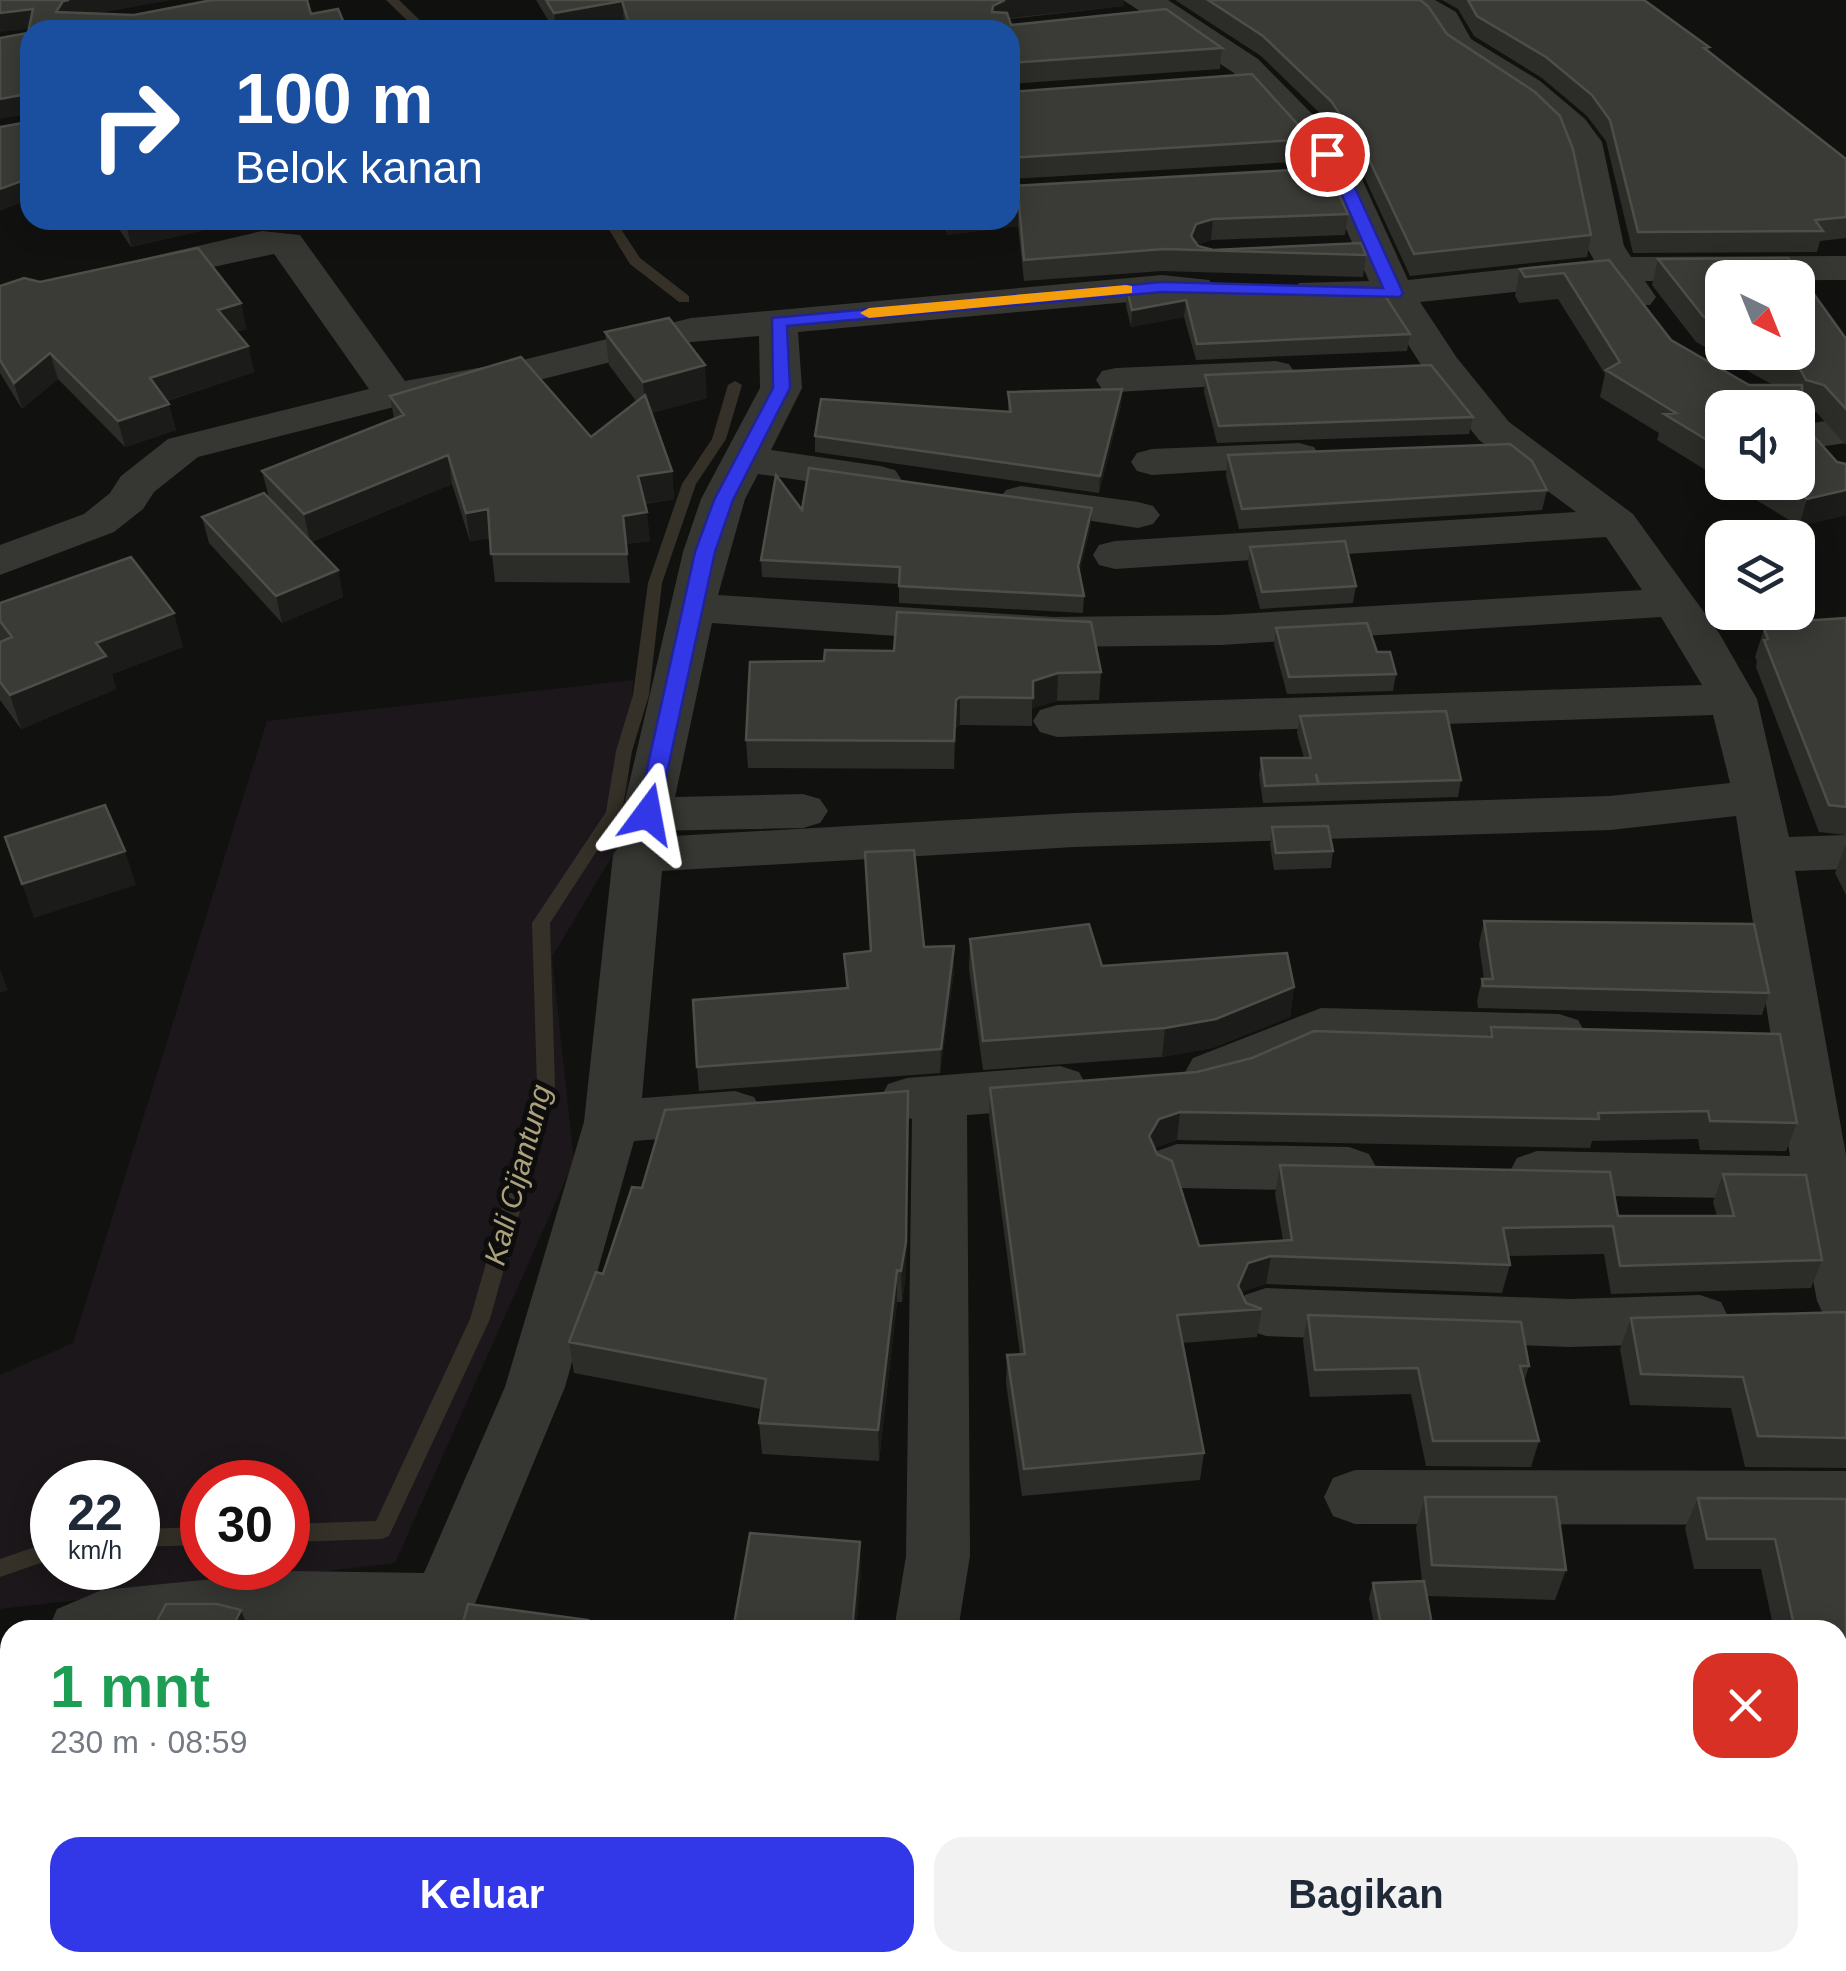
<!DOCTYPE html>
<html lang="id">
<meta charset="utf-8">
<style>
body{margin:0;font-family:Arial,sans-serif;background:#f2f2f3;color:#1f2937;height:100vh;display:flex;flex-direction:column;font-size:38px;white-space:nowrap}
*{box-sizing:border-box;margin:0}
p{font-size:32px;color:#747a83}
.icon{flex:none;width:55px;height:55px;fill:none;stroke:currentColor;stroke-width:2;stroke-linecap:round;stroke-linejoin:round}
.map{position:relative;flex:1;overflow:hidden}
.drawer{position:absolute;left:0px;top:1620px;width:1848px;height:352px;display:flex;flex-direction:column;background:#fff;border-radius:30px 30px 0 0;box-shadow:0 5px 25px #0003}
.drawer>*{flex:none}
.hud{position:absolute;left:20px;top:20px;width:1000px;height:210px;border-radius:30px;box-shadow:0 5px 25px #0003;background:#1a4fa0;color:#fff;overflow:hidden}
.needle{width:65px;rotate:137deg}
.buttons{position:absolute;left:1705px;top:260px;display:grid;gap:20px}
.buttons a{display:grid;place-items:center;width:110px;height:110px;border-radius:20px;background:#fff;box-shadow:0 5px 25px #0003;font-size:50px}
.speed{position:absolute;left:30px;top:1460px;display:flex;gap:20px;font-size:50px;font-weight:700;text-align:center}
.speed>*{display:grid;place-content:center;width:130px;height:130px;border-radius:50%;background:#fff;box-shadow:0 5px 25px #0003;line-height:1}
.speed small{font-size:25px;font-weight:400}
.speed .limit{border:15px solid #d22;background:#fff;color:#111}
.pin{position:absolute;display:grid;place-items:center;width:85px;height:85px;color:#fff;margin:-42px;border:5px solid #fff;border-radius:50%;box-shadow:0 2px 10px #0007}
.me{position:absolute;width:110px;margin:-55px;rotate:13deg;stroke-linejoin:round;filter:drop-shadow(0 0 8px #0008)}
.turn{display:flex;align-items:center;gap:35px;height:210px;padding:0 50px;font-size:45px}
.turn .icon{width:130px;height:130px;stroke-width:2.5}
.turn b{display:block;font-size:70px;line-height:85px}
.round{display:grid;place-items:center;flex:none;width:105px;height:105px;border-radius:30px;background:#f2f2f3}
.summary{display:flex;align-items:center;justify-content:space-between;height:170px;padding:0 50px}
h1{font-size:60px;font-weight:700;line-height:75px;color:#1e9e55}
.primary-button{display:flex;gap:20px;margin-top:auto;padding:20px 50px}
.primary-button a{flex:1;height:115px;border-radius:30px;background:#3237e8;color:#fff;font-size:40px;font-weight:700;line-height:115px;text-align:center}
.primary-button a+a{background:#f2f2f3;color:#1f2937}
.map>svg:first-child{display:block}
.green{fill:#1c171a;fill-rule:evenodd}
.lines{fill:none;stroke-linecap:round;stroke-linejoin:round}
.stream{fill:#353128;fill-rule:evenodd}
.minor{fill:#363732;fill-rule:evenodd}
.wall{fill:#2c2d29;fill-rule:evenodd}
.shaded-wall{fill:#1b1c1a}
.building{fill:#3a3b36;stroke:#4d4e47;stroke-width:2.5}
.route{fill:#3237e8;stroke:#202497;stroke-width:2.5}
.slow{fill:#f59e0b}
.labels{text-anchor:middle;stroke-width:10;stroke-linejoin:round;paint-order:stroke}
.water-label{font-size:30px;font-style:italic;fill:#aca17a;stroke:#0c0d0c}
</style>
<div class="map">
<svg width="1846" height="1971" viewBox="0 0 1846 1971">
<rect width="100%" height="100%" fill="#111210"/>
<path class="green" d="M633,680L626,833L552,957L574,1161L395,1563L0,1609V1375L73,1343L267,721ZM52,1482H138V1568H52ZM202,1482H288V1568H202Z"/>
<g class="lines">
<path class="stream" d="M386,0H399L430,30H417Z
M603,220H615L640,258L689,296V302H679L630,264Z
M735,381L742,385L726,439L696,484L662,583L649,695L632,751L622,812L550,923L555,1086L490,1319L389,1536L382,1539L288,1542V1524L376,1521L470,1319L537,1086L532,923L606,812L616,751L633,695L648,583L682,484L712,439L728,385Z
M202,1527V1545L138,1547V1529Z
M52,1541V1559L0,1577V1559Z"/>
<path class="minor" d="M1123,0H1168L1258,59L1331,133L1362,179L1408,280L1594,260L1586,246L1566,143C1535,103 1437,59 1428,24L1394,0H1435L1456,12L1471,39L1540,81L1585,119L1602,142L1624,246L1631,257L1846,256V280L1645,281L1656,297L1650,305H1622L1607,282L1420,302L1457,358L1509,422L1633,514L1719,633L1757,699L1789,837L1846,835V869L1795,871L1846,1155V1325L1825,1318L1817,1301L1798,1199L1537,1195L1517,1188L1509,1173L1517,1158L1537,1151L1790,1156L1736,816L1610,830L1074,847L662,871L642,1098L735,1091L754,1097L762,1112L754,1127L735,1133L634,1141L565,1387L464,1630H48L57,1609L102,1590L294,1571L424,1573L505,1387L584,1122L613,855L620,843L638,838L1074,813L1610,796L1730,783L1713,715L1057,737L1040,732L1033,721L1040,710L1057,705L1702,685L1661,617L1221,645L1053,647L712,623L675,797L803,794L820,799L828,811L820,823L803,828L647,831L630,826L622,814L683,552L701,499L760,388L759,336L691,342L523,384L394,407L198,457L154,492L143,509L114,532L0,575V545L84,514L110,493L121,476L168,439L369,389L274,254L134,284L120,280L115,272L120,264L262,231L300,235L405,381L523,360L691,318L1162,275L1209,280L1215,288L1209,296L1162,299L798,332L802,388L771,450L880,466L895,470L901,479L895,488L880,492L758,474L745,499L718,595L1053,617L1221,615L1642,590L1606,537L1115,569L1099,565L1093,555L1099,545L1115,541L1576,512L1479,440L1427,374L1382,304L1299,299L1293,291L1299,283L1369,281L1324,179L1299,140L1234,73Z
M1275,361L1289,364L1295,373L1289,382L1116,392L1102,389L1096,380L1102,371L1116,368Z
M1846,417V443L1812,448L1798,444V426Z
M1299,443L1314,447L1320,456L1314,465L1152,475L1137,471L1131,462L1137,453L1152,449Z
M1021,486L1138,502L1153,506L1160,515L1153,524L1138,528L1006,508L999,499L1006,490Z
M1321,1008L1559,1014L1578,1020L1586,1034L1578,1048L1559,1054L1325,1048L1226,1088L1212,1092L1193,1086L1185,1072L1193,1058Z
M1060,1066L1079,1072L1087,1087L1079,1102L1060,1108L967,1115L970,1556L958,1630H894L906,1556L912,1119L888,1114L880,1099L888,1084L907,1078Z
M1177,1144L1349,1147L1369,1154L1377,1169L1369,1184L1349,1191L1177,1188L1157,1181L1149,1166L1157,1151Z
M1266,1288L1569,1299L1700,1295L1721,1302L1729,1319L1721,1336L1700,1343L1569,1347L1266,1336L1245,1329L1237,1312L1245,1295Z
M1355,1470L1846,1471V1525L1355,1524L1333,1516L1324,1497L1333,1478Z
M10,1680V1758L0,1762V1684Z
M247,1962H318L315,1971H243Z
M1247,1962H1319L1320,1971H1248Z
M1546,1962H1617L1619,1971H1547Z"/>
</g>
<path class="wall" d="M536,0H1124V6L1009,19L1011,25L1222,48L1220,69L1010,84V30H627L624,22L578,30H554Z
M1175,0H1420L1591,235L1587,257L1410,276L1362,172L1329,122L1261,56Z
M1442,0H1644L1709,47L1708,51L1846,159V238L1820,241L1817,252L1633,253L1606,141L1587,116L1542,78L1474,36L1458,9Z
M1010,92L1311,139L1308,161L1010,179Z
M1010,186L1348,214L1345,235L1211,240L1197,245L1213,250L1366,255L1363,277L1162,271L1024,281L1018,226L947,235L944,220H1010Z
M113,220H216L217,227L131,247Z
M1788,258L1846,339V445L1816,412L1803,408V424L1837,462L1846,464V515L1799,526L1727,482H1798V408H1722V480L1657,440L1659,433L1600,397L1605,374L1558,299L1519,303L1515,296L1520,269L1609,260L1671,340L1749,385H1773L1696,342L1652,285L1658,259ZM1722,278H1798V352H1722Z
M40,282L241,303L246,329L236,332L248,346L254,372L167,401L176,430L125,447L58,379L22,409L0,373V286Z
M1127,290L1410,334L1407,351L1196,360L1184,317L1131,327L1126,306Z
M605,332L707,398L651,413L672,471L674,499L645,504L650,541L626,544L630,583L495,582L490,538L470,541L452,484L311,542L338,570L343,597L282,623L209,543L202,517L269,498L262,471L394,419L390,396L591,437L636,401L609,365Z
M1205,375L1473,417L1469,434L1217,443L1204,392Z
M1122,389L1121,405L1099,493L815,452V436L1008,412V392Z
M1228,455L1547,490L1542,510L1239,529L1226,476Z
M802,510L1091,525L1079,574L1084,596L1083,613L899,603V584L762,577L761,560Z
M1250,547L1356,586L1353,603L1260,609L1248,564Z
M0,603L183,647L112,674L116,689L21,729L0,700Z
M1846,618V835L1819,832L1756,667L1757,661L1755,657L1764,629H1785L1787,622Z
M1276,628L1377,652L1396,674L1393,691L1287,694L1274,645Z
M750,662L1101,672L1099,700L1057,701L1032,708V726L960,725L956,728L954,769L748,768L746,740Z
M1300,716L1461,780L1458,797L1263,803L1259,775L1261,758H1304L1297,733Z
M1272,827L1333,851L1331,868L1274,870L1270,845Z
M1845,846H1846V895L1835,873Z
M865,852L924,947L954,946V971L940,1073L699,1091L697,1067L846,988L844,954L870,952Z
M1484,921L1769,993L1762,1015L1478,1008L1477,1001L1482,979H1484L1479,944Z
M970,939L1102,966L1294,987L1290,1017L1212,1048L1162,1057L983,1070L969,969Z
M1491,1027L1797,1123L1786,1151L1700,1150L1698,1139L1592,1141L1590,1148L1177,1140L1156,1147L1155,1149L1199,1246L1283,1240L1275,1194L1280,1165L1618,1216H1717L1713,1202L1723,1174L1822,1260L1811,1288L1611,1294L1604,1254L1508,1256L1510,1265L1502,1293L1266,1284L1244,1291L1242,1295L1246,1303L1262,1309L1257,1337L1182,1343L1204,1453L1200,1480L1022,1496L1006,1383L1007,1355L1020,1354L989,1117L990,1088L1197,1072L1488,1037Z
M908,1123L906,1274L902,1302H897L879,1461L762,1454L759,1423L761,1409L574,1373L569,1342L642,1188Z
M1846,1312V1468L1745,1467L1731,1408L1630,1405L1620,1349L1631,1318Z
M1308,1315L1529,1366L1524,1382L1539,1441L1531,1467L1426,1466L1411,1394L1310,1397L1303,1341Z
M1425,1497L1566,1570L1555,1600L1427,1596L1433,1630H1375L1369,1598L1373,1583L1422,1581L1416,1528Z
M1698,1498L1846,1499V1892L1838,1893V1630H1774L1761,1569H1694L1685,1528Z
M10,1810V1871L0,1857V1828Z"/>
<path class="shaded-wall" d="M69,0H171L68,19L56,12L63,1Z
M1005,0H1124V6L1010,18L992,27L991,30L993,6Z
M622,1L624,22L578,30H556L554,13Z
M33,9L38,28L0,32V13Z
M27,94L30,114L0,119V99Z
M30,178V199L0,211V189Z
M1019,204L1018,226L947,235V220H1010V205Z
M1213,219L1211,240L1194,246L1191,236L1196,224Z
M159,220H216L217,227L131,247L127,227Z
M1186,300L1184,317L1131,327L1132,310Z
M241,303L246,329L224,336L218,310Z
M248,346L254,372L156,404L150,378Z
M50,353L58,379L22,409L14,383Z
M705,365L707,398L646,415L643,382Z
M1122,389L1121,405L1099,493L1100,476Z
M169,404L176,430L125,447L118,421Z
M448,455L452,484L310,542L304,514Z
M672,471L674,499L641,504L638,476Z
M1846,490V515L1799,526L1807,499Z
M1092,508L1091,525L1077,583L1078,566Z
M488,509L493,537L470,541L466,513Z
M647,512L650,541L626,544L623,516Z
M338,570L343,597L282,623L276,596Z
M174,613L183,647L112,674L116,689L21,729L10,695L96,643Z
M1058,673L1057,701L1032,708L1033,681Z
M960,697V725L956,728L954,769L956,700Z
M125,851L136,885L34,918L22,884Z
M954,946V971L940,1073L941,1049Z
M0,969L8,990L0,993Z
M1294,987L1290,1017L1212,1048L1162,1057L1165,1028Z
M1180,1112L1177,1140L1156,1147L1146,1164L1149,1136L1159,1119Z
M908,1123L906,1274L902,1302L901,1271Z
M1271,1256L1266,1284L1244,1291L1234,1314L1238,1286L1248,1263Z
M897,1270V1302L879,1461L878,1430Z
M860,1542L861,1573L856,1630H852Z
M241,1610L249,1630H231Z"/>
<path class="building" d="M0,0H69L63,1L56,12L134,15L212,0H307L311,14L338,9L347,30H30V178L0,189V127L28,122L27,94L0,99V38L28,33L33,9L0,13Z
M546,0H1005L993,6L992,12L1007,13L1011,25L1166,9L1222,48L1010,63V67V30H711L710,28L692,30H631L622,1L554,13Z
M1208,0H1420L1428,6L1447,34L1535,92L1560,116L1573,149L1591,235L1414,254L1365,151L1331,101L1263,36Z
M1468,0H1644L1709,47L1704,48L1846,159V217L1815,220L1823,231L1638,232L1610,120L1592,95L1546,57L1477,16Z
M1252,74L1311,139L1010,158V162V92Z
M1327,168L1348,214L1213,219L1196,224L1191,236L1198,246L1213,250L1361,243L1366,255L1164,249L1024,260L1019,204L1010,205V186Z
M121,220H159L127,227Z
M198,248L241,303L218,310L248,346L150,378L169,404L118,421L50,353L14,383L0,360V286L24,278L40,282Z
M1788,258L1846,339V409L1824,385L1806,380L1800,369L1769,352H1798V278H1722V326L1703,316L1658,259Z
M1609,260L1671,340L1749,385H1802L1803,424L1837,462L1846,464V490L1807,499L1779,482H1798V408H1722V449L1664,414L1676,413L1606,370L1620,362L1564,273L1525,277L1520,269Z
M1163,286L1382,291L1410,334L1197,344L1186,300L1132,310L1127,290Z
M669,318L705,365L643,382L605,332Z
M521,357L591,437L645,395L672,471L638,476L647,512L623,516L627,554H491L488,509L466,513L448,455L304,514L262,471L404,415L390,396Z
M1431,365L1473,417L1219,426L1205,375Z
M1122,389L1100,476L815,436L821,399L1011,412L1008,392Z
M1510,444L1532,461L1547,490L1242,509L1228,455Z
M809,468L1092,508L1078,566L1084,596L899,586L900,567L761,560L776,475L802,510Z
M264,493L338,570L276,596L202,517Z
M1345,541L1356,586L1262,592L1250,547Z
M131,557L174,613L96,643L106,656L10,695L0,682V642L12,637L0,621V603Z
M897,612L1091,622L1101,672L1058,673L1033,681V698L960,697L956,700L954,741L746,740L750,662L824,661L825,650L894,651Z
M1846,618V807L1829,805L1764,640L1768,639L1764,629H1790L1787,622Z
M1367,623L1377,652H1390L1396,674L1289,677L1276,628Z
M1446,711L1461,780L1319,784L1316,774L1318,784L1265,786L1261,758H1311L1300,716Z
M105,805L125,851L22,884L5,837Z
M1328,826L1333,851L1276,853L1272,827Z
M914,850L924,947L954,946L941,1049L697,1067L693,1000L848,988L844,954L871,951L865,852Z
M1484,921L1754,924L1769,993L1483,986L1482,979H1493Z
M1089,924L1102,966L1287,953L1294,987L1216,1019L1165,1028L983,1041L970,939Z
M1491,1027L1780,1034L1797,1123L1710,1121L1708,1111L1598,1113L1599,1119L1180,1112L1159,1119L1149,1136L1157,1154L1172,1161L1199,1246L1292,1240L1280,1165L1610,1172L1618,1216H1734L1723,1174L1806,1175L1822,1260L1620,1266L1613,1226L1503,1228L1510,1265L1271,1256L1248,1263L1238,1286L1246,1303L1262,1309L1177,1315L1204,1453L1024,1469L1007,1355L1025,1354L990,1088L1197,1072L1252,1058L1314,1031L1492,1037Z
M908,1091L906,1242L901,1271L897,1270L878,1430L759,1423L766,1379L569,1342L596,1272L603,1274L632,1187L642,1188L665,1110Z
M1846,1312V1438L1758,1436L1743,1377L1641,1374L1631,1318Z
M1308,1315L1521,1322L1529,1366H1520L1539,1441H1433L1418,1368L1315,1370Z
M1425,1497H1556L1566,1570L1432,1565Z
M1698,1498L1846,1499V1866L1838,1867V1630H1795L1775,1539H1707Z
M750,1533L860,1542L852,1630H733Z
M1424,1581L1433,1630H1382L1373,1583Z
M166,1604H217L241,1610L231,1630H152Z
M468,1604L588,1620L585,1630H461Z
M10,1810V1848L0,1846V1828Z
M287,1962H583L631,1969L630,1971H283Z
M710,1962H932L1032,1969L1031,1971H709Z"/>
<path class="route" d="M1321,151H1333L1351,179L1403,293L1400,297L1162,292L787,326L790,388L733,500L715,552L658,814L648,822L640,819L637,814L695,552L714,500L773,388L772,318L1162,282L1383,288L1335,179L1319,154Z"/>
<path class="slow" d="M1126,285L1132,286V293L869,318L860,313L869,308Z"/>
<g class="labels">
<g class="water-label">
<text transform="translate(518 1175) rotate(-75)" y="10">Kali Cijantung</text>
</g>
</g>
</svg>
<div class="buttons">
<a><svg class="needle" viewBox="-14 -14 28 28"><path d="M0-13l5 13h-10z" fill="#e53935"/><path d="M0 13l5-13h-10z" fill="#747a83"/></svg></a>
<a><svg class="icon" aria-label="sound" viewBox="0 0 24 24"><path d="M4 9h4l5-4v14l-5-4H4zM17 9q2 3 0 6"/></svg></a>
<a><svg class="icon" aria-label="layers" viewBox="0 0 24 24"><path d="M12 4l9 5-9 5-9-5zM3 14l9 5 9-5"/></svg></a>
</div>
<div class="speed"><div>22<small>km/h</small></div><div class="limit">30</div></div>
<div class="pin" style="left:1327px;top:154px;background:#d93025"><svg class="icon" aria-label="arrive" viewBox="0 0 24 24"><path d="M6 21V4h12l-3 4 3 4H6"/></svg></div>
<svg class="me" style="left:648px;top:814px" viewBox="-20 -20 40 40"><path d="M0-17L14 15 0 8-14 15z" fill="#3237e8" stroke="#fff" stroke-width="4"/></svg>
<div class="hud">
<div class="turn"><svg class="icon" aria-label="right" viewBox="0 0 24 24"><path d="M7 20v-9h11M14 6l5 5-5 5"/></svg><div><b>100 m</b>Belok kanan</div></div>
</div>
<section class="drawer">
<div class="summary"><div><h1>1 mnt</h1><p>230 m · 08:59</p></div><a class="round" style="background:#d93025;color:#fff"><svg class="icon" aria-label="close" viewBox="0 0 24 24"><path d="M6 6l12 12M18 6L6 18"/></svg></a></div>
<div class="primary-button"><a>Keluar</a><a>Bagikan</a></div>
</section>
</div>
